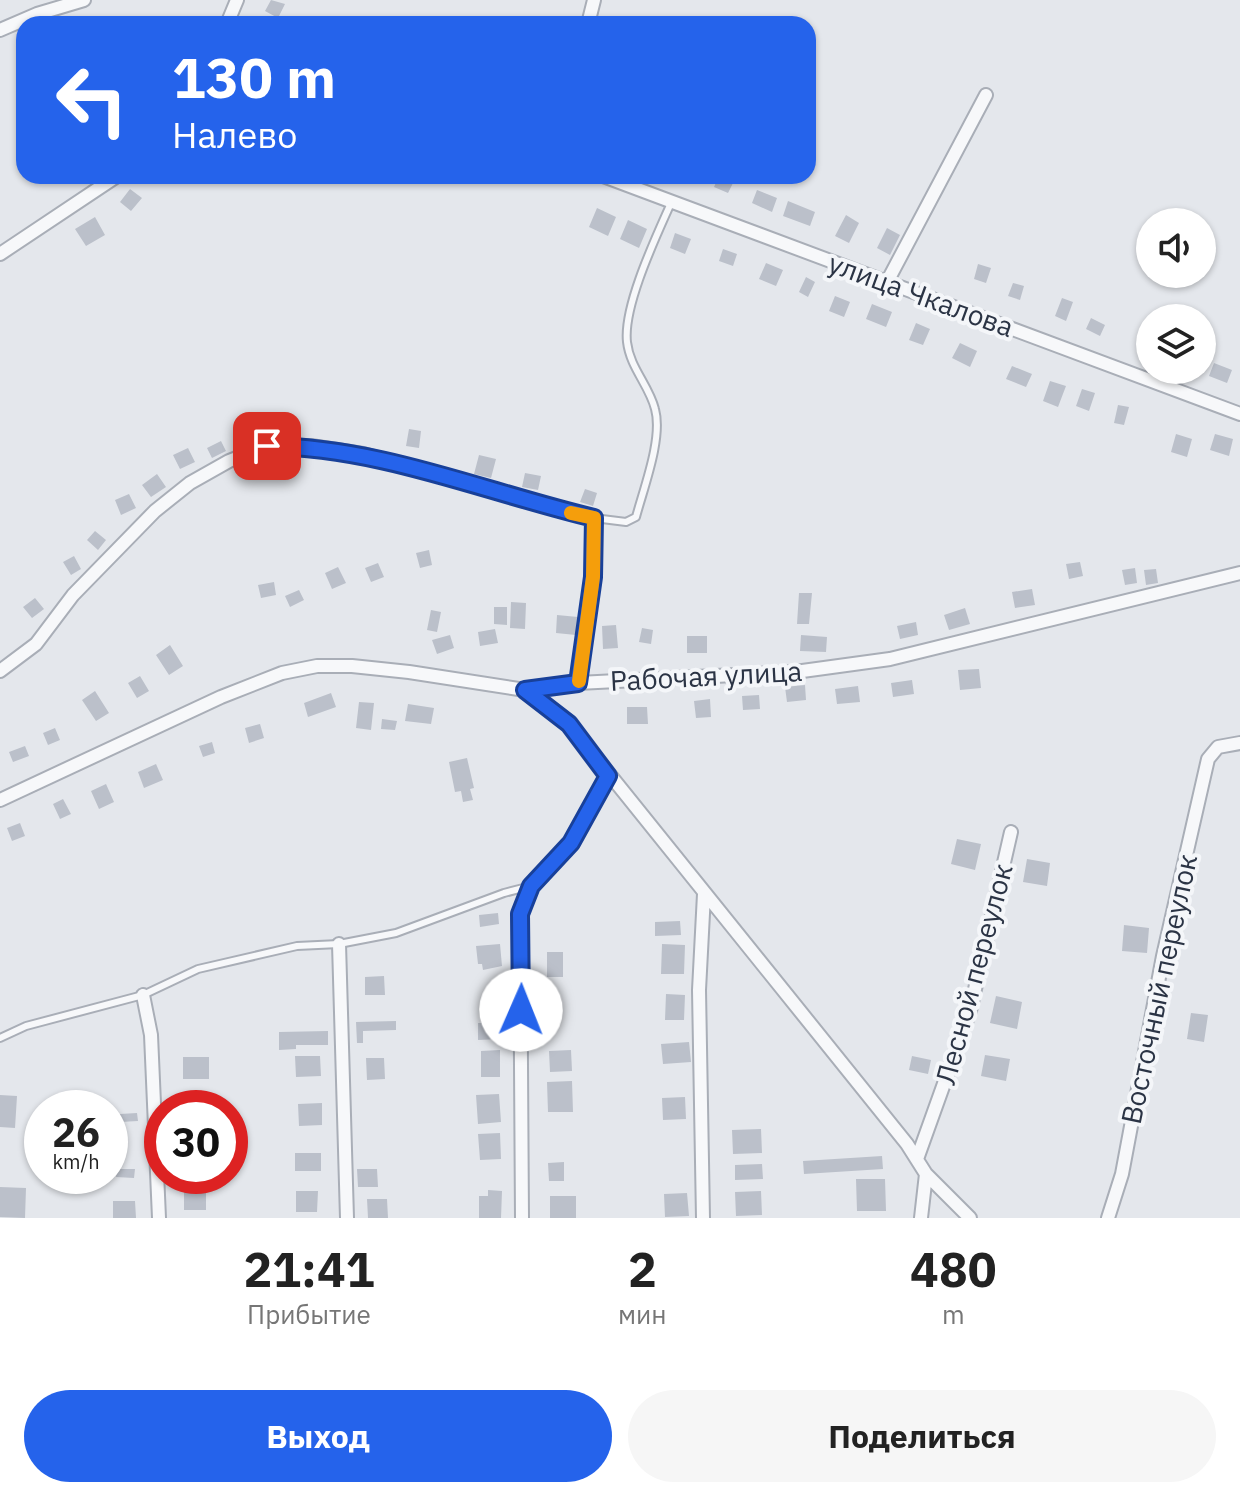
<!DOCTYPE html>
<html lang="ru">
<meta charset="utf-8">
<style>
body{margin:0;font-family:"IBM Plex Sans",sans-serif;background:#f6f6f6;color:#222;height:100vh;display:flex;flex-direction:column;font-size:30px;white-space:nowrap}
*{box-sizing:border-box;margin:0}
p{font-size:26px;color:#767676}
.icon{flex:none;width:44px;height:44px;fill:none;stroke:currentColor;stroke-width:2;stroke-linecap:round;stroke-linejoin:round}
.map{position:relative;height:1218px;overflow:hidden}
.sheet{display:flex;flex-direction:column;background:#fff;flex:1}
.sheet>*{flex:none}
.hud{position:absolute;left:16px;top:16px;width:800px;height:168px;border-radius:24px;box-shadow:0 2px 6px #0004;background:#2563eb;color:#fff;overflow:hidden}
.fabs{position:absolute;left:1136px;top:208px;display:grid;gap:16px}
.fabs a{display:grid;place-items:center;width:80px;height:80px;border-radius:50%;background:#fff;box-shadow:0 2px 6px #0004;font-size:40px}
.speed{position:absolute;left:24px;top:1090px;display:flex;gap:16px;font-size:40px;font-weight:700;text-align:center}
.speed>*{display:grid;place-content:center;width:104px;height:104px;border-radius:50%;background:#fff;box-shadow:0 2px 6px #0004;line-height:1}
.speed small{font-size:20px;font-weight:400}
.speed .limit{border:12px solid #d22;background:#fff;color:#111}
.pin{position:absolute;display:grid;place-items:center;width:68px;height:68px;color:#fff;margin:-34px;border-radius:16px;box-shadow:0 4px 12px #0006}
.me{position:absolute;width:88px;margin:-44px;rotate:1deg;stroke-linejoin:round;filter:drop-shadow(0 0 6px #0008)}
.turn{display:flex;align-items:center;gap:28px;height:168px;padding:0 24px;font-size:36px}
.turn .icon{width:104px;height:104px;stroke-width:2.5}
.turn b{display:block;font-size:56px;line-height:68px}
.eta{display:flex;justify-content:space-evenly;align-items:center;height:136px;text-align:center}
.eta b{font-size:48px;font-weight:700;line-height:56px}
.primary-button{display:flex;gap:16px;margin-top:auto;padding:16px 24px}
.primary-button a{flex:1;height:92px;border-radius:48px;background:#2563eb;color:#fff;font-size:32px;font-weight:700;line-height:92px;text-align:center}
.primary-button a+a{background:#f6f6f6;color:#222}
.map>svg:first-child{display:block}
.building{fill:#bbc0ca}
.lines{fill:none;stroke-linecap:round;stroke-linejoin:round}
.lane-casing{stroke:#a9aeb7;stroke-width:10}
.street-casing{stroke:#a9aeb7;stroke-width:16}
.lane{stroke:#f7f8fa;stroke-width:6}
.street{stroke:#f7f8fa;stroke-width:12}
.route-casing{stroke:#184099;stroke-width:20}
.route{stroke:#2563eb;stroke-width:14}
.slow{stroke:#f59e0b;stroke-width:14}
.labels{text-anchor:middle;stroke-width:8;stroke-linejoin:round;paint-order:stroke}
.street-label{font-size:28px;fill:#2b3445;stroke:#f4f6f9}
</style>
<div class="map">
<svg width="1240" height="1218" viewBox="0 0 1240 1218">
<rect width="100%" height="100%" fill="#e4e7ec"/>
<path class="building" d="M271,0L285,4L278,18L265,11Z
M719,176L734,181L728,193L714,187Z
M130,189L142,198L131,211L120,202Z
M757,190L777,198L772,212L752,203Z
M788,201L815,212L810,226L783,216Z
M597,208L616,217L608,236L589,227Z
M846,215L859,223L849,243L835,236Z
M95,217L105,235L86,246L75,229Z
M628,220L647,229L639,248L620,239Z
M887,228L900,235L890,255L877,248Z
M675,233L691,239L685,254L670,248Z
M723,249L737,254L733,266L719,261Z
M766,263L783,270L776,286L759,279Z
M978,264L991,268L986,283L974,279Z
M806,277L815,282L808,297L799,292Z
M1013,283L1024,286L1020,300L1008,296Z
M835,296L850,302L844,317L829,311Z
M1062,298L1073,302L1066,321L1055,316Z
M872,304L892,312L886,327L866,319Z
M1091,318L1105,325L1100,336L1086,329Z
M916,323L930,329L923,345L909,340Z
M960,343L977,351L970,367L952,358Z
M1214,363L1232,370L1227,383L1209,376Z
M1012,366L1032,374L1026,387L1006,379Z
M1050,381L1066,386L1058,407L1043,401Z
M1082,389L1095,393L1089,411L1076,406Z
M1118,405L1129,407L1124,425L1114,423Z
M260,416L267,431L254,437L247,422Z
M409,429L421,431L419,448L406,446Z
M1176,434L1192,439L1187,457L1171,452Z
M1215,434L1233,439L1229,456L1210,450Z
M221,441L226,451L212,458L207,448Z
M188,448L195,462L180,469L173,455Z
M479,455L496,459L491,478L474,474Z
M525,473L541,476L538,490L522,487Z
M157,474L166,487L151,497L142,485Z
M585,489L597,493L593,506L580,502Z
M129,494L136,508L121,515L115,500Z
M95,531L106,540L98,550L87,540Z
M429,550L432,565L420,568L416,553Z
M74,556L81,569L71,575L63,562Z
M1080,562L1083,576L1069,579L1066,564Z
M378,563L384,577L371,582L365,568Z
M338,567L346,583L332,589L325,573Z
M1135,568L1137,583L1125,585L1122,570Z
M1156,569L1158,583L1146,585L1144,570Z
M274,582L276,595L261,598L258,585Z
M1032,589L1035,605L1015,608L1012,592Z
M299,590L304,600L290,607L285,596Z
M799,593H812L809,624H797Z
M35,598L44,609L32,618L23,607Z
M511,602L526,603L525,629L510,628Z
M494,607H507V625L494,624Z
M965,608L970,624L949,630L944,615Z
M431,610L441,612L437,632L427,630Z
M557,615L578,617L576,635L556,633Z
M916,622L918,635L900,639L897,626Z
M616,625L618,648L603,649L602,626Z
M642,628L653,630L651,644L639,642Z
M495,629L498,643L480,646L478,632Z
M450,635L454,648L437,654L432,640Z
M801,635L827,637L826,652L800,651Z
M687,636H707V653H687Z
M170,645L183,666L169,675L156,655Z
M979,669L981,688L960,690L958,670Z
M140,676L149,691L137,698L128,683Z
M912,680L914,694L893,697L891,683Z
M805,685L806,700L787,702L785,687Z
M858,686L860,702L837,704L835,689Z
M95,691L109,713L96,721L82,700Z
M331,693L336,707L308,717L304,703Z
M759,695L760,709L743,710L742,696Z
M710,699L711,717L696,718L694,701Z
M359,702L374,703L371,730L356,728Z
M408,704L434,708L431,724L405,721Z
M627,707H647L648,724H627Z
M382,719L397,721L395,730L381,729Z
M260,724L264,738L249,743L245,728Z
M55,728L60,740L48,745L43,733Z
M212,742L215,753L203,757L199,746Z
M25,746L29,756L13,762L9,752Z
M467,758L474,788L470,789L473,800L463,802L461,791L455,792L449,762Z
M156,764L163,780L144,788L138,772Z
M106,784L114,802L99,809L91,791Z
M63,799L71,814L60,819L53,804Z
M20,823L25,836L12,841L7,828Z
M957,839L981,844L975,870L951,864Z
M1027,859L1050,863L1047,886L1023,882Z
M498,913L499,924L480,927L479,915Z
M680,921L681,935L655,936V922Z
M1124,925L1149,928L1147,953L1122,951Z
M500,944L502,966L483,970L482,964H478L476,946Z
M662,944L685,945L684,974H661Z
M547,952H563V977H547Z
M384,976L385,995H365V977Z
M666,994L685,995L684,1020H665Z
M996,996L1022,1002L1017,1029L990,1023Z
M1191,1013L1208,1015L1204,1042L1187,1039Z
M396,1021V1030L363,1031V1043H357L356,1022Z
M478,1023H501V1039L478,1040Z
M328,1031V1045H296V1049L279,1050V1032Z
M689,1042L691,1062L663,1064L661,1044Z
M500,1050V1077H481V1051Z
M571,1050L572,1071L550,1072L549,1051Z
M985,1055L1010,1059L1006,1081L981,1076Z
M295,1056H320L321,1076L296,1077Z
M912,1056L931,1060L928,1074L909,1070Z
M183,1057H209V1079H183Z
M366,1058H384L385,1079L367,1080Z
M572,1081L573,1112H548L547,1082Z
M499,1094L501,1122L478,1124L476,1095Z
M0,1095L17,1096L15,1128L0,1127Z
M685,1097L686,1119L663,1120L662,1098Z
M322,1103V1125L299,1126L298,1104Z
M137,1113L138,1121L120,1122V1114Z
M761,1129L762,1153L733,1154L732,1130Z
M500,1133L501,1159L480,1160L478,1134Z
M295,1153H321V1171H295Z
M882,1156L883,1169L804,1174L803,1161Z
M564,1162V1181H549L548,1163Z
M762,1164L763,1179L735,1180V1165Z
M117,1169H135L134,1178L116,1177Z
M357,1169H377L378,1187H358Z
M856,1179H885L886,1211H857Z
M184,1186H206V1210H184Z
M0,1187L26,1188L25,1218L0,1217Z
M488,1190L502,1191L501,1218H479V1196H488Z
M296,1191H318L317,1212H296Z
M761,1191L762,1215L736,1216L735,1192Z
M687,1193L689,1216L665,1217L664,1194Z
M550,1196H576V1218H550Z
M367,1199H387L388,1218H368Z
M113,1201H135L136,1218H113Z"/>
<g class="lines">
<g class="lane-casing">
<path id="lane" d="M578,683L593,577L594,518L626,522L636,517C644,487 663,438 655,409C649,385 630,368 627,342C623,306 656,237 671,203
M0,1038L26,1026L143,995L198,969L297,946L339,944L396,933L504,893L531,886"/>
</g>
<g class="street-casing">
<path id="street" d="M227,24L237,0
M588,24L594,0
M0,30L37,14L84,0
M603,176L1240,414
M0,254L117,176
M887,282L986,95
M0,671L36,644L73,595L155,511L190,483L229,461L267,446H311L363,454L594,518
M525,690L569,724L907,1144L926,1174L970,1218
M0,800L221,697L282,673L317,666H352L409,672L525,690L578,683L795,672L890,659L1240,573
M339,944L347,1218
M143,995L151,1035L159,1218
M917,1159L970,1011L1011,832
M522,1218L520,914L531,886L571,843L608,776
M703,1218L699,990L704,894
M921,1218L926,1174
M1108,1218L1122,1174L1163,956L1208,759L1218,747L1240,743"/>
</g>
<use href="#lane" class="lane"/>
<use href="#street" class="street"/>
</g>
<g class="lines">
<g class="route-casing">
<path id="route" d="M267,446C380,447 485,492 594,518L593,577L578,683L525,690L569,724L608,776L571,843L531,886L520,914L521,1010"/>
</g>
<use href="#route" class="route"/>
<path class="slow" d="M571,513L594,518L593,577L579,681"/>
</g>
<g class="labels">
<g class="street-label">
<text transform="translate(921 295) rotate(20)" y="10">улица Чкалова</text>
<text transform="translate(706 676) rotate(-3)" y="10">Рабочая улица</text>
<text transform="translate(974 974) rotate(-75)" y="10">Лесной переулок</text>
<text transform="translate(1159 989) rotate(-78)" y="10">Восточный переулок</text>
</g>
</g>
</svg>
<div class="fabs">
<a><svg class="icon" aria-label="sound" viewBox="0 0 24 24"><path d="M4 9h4l5-4v14l-5-4H4zM17 9q2 3 0 6"/></svg></a>
<a><svg class="icon" aria-label="layers" viewBox="0 0 24 24"><path d="M12 4l9 5-9 5-9-5zM3 14l9 5 9-5"/></svg></a>
</div>
<div class="speed"><div>26<small>km/h</small></div><div class="limit">30</div></div>
<div class="pin" style="left:267px;top:446px;background:#d93025"><svg class="icon" aria-label="arrive" viewBox="0 0 24 24"><path d="M6 21V4h12l-3 4 3 4H6"/></svg></div>
<svg class="me" style="left:521px;top:1010px" viewBox="-20 -20 40 40"><circle r="19" fill="#fff"/><path d="M0-13L10 11 0 6-10 11z" fill="#2563eb"/></svg>
<div class="hud">
<div class="turn"><svg class="icon" aria-label="left" viewBox="0 0 24 24"><path d="M17 20v-9H6M10 6l-5 5 5 5"/></svg><div><b>130 m</b>Налево</div></div>
</div>
</div>
<section class="sheet">
<div class="eta">
<div><b>21:41</b><p>Прибытие</p></div>
<div><b>2</b><p>мин</p></div>
<div><b>480</b><p>m</p></div>
</div>
<div class="primary-button"><a>Выход</a><a>Поделиться</a></div>
</section>
